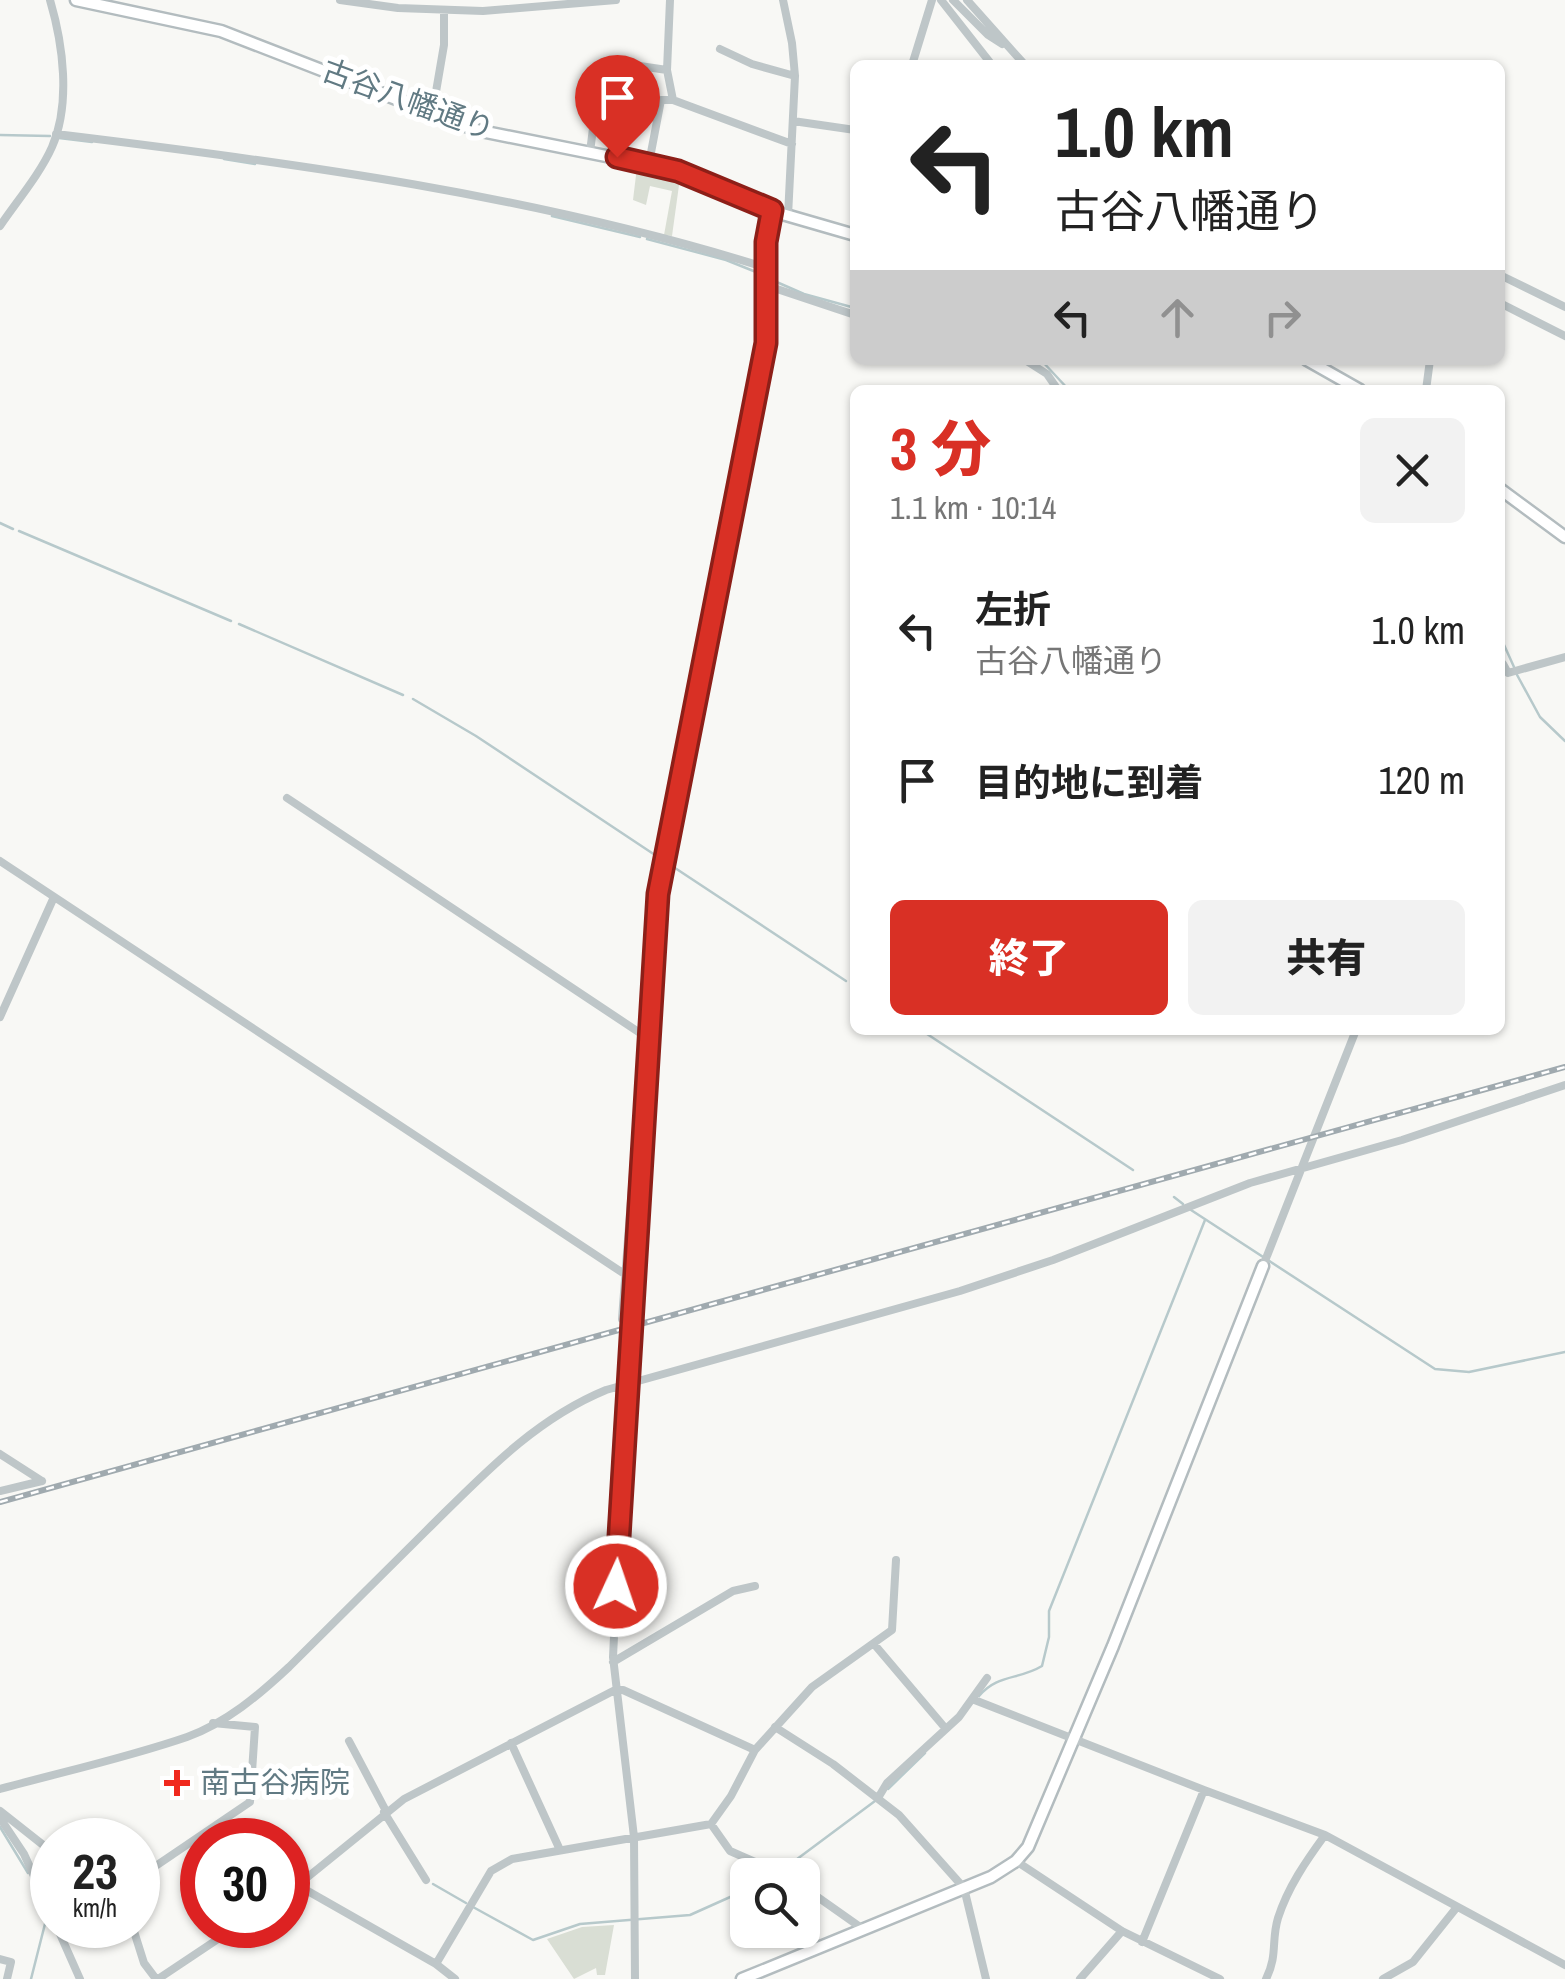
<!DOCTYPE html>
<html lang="ja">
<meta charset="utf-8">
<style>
body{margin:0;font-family:"Archivo Narrow","Noto Sans JP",sans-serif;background:#f2f2f2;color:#222;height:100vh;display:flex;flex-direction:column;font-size:38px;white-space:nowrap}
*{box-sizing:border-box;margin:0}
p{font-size:32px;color:#767676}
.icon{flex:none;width:55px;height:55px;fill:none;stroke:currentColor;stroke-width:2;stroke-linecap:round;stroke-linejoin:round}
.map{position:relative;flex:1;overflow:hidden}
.side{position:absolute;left:850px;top:385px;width:655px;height:650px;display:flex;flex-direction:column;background:#fff;border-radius:15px;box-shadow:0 2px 8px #0004}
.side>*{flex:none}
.top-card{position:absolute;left:850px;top:60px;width:655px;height:305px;border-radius:15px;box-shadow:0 2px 8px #0004;background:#fff;color:#222;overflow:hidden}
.controls{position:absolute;left:730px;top:1858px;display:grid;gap:20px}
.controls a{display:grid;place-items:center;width:90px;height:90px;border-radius:15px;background:#fff;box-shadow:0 2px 8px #0004;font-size:50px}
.speed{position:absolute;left:30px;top:1818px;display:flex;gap:20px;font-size:50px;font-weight:700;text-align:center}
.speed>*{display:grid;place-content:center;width:130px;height:130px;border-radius:50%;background:#fff;box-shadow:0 2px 8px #0004;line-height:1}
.speed small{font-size:25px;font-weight:400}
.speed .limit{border:15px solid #d22;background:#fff;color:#111}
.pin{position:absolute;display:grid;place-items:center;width:85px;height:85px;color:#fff;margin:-102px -42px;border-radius:50% 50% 50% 0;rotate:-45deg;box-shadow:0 0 10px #0007}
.pin .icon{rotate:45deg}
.me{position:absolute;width:110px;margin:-55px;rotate:3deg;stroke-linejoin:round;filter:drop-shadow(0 0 8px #0008)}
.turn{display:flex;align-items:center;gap:35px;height:210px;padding:0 40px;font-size:45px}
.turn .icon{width:130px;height:130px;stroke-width:2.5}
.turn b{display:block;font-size:70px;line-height:85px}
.lanes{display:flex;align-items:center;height:95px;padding:0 40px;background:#0003;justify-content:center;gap:50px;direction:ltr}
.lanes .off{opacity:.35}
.round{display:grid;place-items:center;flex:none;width:105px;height:105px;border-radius:15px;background:#f2f2f2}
.headline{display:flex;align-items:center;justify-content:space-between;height:170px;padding:0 40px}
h1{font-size:60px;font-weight:800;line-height:75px;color:#d93025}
.cta{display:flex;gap:20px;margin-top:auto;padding:20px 40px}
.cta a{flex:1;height:115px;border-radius:15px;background:#d93025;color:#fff;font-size:40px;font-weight:800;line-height:115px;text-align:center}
.cta a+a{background:#f2f2f2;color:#222}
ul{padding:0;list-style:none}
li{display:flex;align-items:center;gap:30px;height:150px;padding:0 40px}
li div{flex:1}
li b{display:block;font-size:38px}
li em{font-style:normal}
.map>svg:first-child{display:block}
.green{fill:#d9ded4}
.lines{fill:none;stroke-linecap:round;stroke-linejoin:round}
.stream{stroke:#b7c9cb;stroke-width:2.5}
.secondary-casing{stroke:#b3bcbf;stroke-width:15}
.street{stroke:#bec6c8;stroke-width:8}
.secondary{stroke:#fff;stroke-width:10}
.rail-casing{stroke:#a0aaaf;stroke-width:6}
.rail{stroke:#fff;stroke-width:2.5;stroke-dasharray:8;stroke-linecap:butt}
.street-bridge{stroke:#bec6c8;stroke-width:8}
.route-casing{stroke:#8d1f18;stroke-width:25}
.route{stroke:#d93025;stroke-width:18}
.poi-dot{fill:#f0291e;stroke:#fff;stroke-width:4}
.labels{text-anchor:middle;stroke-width:10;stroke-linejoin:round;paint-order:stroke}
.street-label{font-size:30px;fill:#617a83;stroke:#fff}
.poi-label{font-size:30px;fill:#617a83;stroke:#fff;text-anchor:start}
</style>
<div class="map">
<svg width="1565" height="1979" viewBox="0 0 1565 1979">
<rect width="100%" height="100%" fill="#f8f8f5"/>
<path class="green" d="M637,167L680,178L672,236L664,235L672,191L650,186L646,205L633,200Z
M614,1925L605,1975H597L596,1968L574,1979L547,1939L582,1927Z"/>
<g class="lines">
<path class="stream" d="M0,135L50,136
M59,138L92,142
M224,159L255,164
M552,216L640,237
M647,239L726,260L761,274
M772,280L804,294L855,308
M1041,360L1069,390
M0,523L13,529
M19,531L231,621
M239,624L403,695
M1500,636L1514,667
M1516,673L1540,717L1565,741
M413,699L476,736L658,857
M669,864L846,981
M855,986V987
M921,1030L1133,1170
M1174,1197L1183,1204
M1191,1210L1435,1369L1469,1372L1565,1352
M979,1696C997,1674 1019,1680 1042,1666L1049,1637V1611L1205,1220
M888,1789L925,1753
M0,1827L28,1873
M781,1871L875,1801
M433,1884L466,1903
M473,1907L533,1940L580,1924L690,1915L748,1889
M31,1979L47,1916L32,1880"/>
<g class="secondary-casing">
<path id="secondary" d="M76,0L221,31L476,130L671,169L772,211L855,235
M1307,360L1360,390
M1500,489L1565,537
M742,1979L991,1877L1016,1861L1028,1847L1113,1646L1263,1266"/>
</g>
<path class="street" d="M340,0L398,8L483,11L616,0
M670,0L667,70L673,100
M783,0L792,43L795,76L788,216
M941,0L992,65
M953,0L988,35L1002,44
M967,0L1025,65
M720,49L752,64L795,76
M912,65L932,0
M432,115L444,45V11
M793,121L855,130
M56,134C296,163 535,195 767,268
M590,152L599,81L606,61L667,70
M649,163L661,100H673L792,144
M0,226C17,201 40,174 52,147C71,103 63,44 50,0
M1500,275L1565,307
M768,286L855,315
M1500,303L1565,336
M1025,360L1047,374L1058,390
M1426,390L1430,360
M1503,664L1508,673L1565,657
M287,798L649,1039
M0,861L626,1275
M0,1017L54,897
M639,1200L660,884L766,343V242L772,211
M1263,1266L1356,1030
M622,1319L636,1133L644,1122L651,1134L640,1313
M0,1454L42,1481
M0,1491L42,1481
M619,1533L613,1657L634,1837L635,1979
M614,1613L622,1603L636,1382
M614,1613L607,1603L620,1387
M874,1644L946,1729
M613,1662L733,1591L755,1586
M972,1699L1204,1790
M775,1727L833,1764L899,1815L964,1888L986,1979
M349,1741L386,1811
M511,1743L560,1850
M0,1789C62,1772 126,1758 187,1737C226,1723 259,1695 289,1667C334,1622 380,1577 426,1531C481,1477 533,1420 606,1390L960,1291L1053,1260L1250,1183L1402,1140L1565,1085
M878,1798L887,1783L959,1717L987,1678
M0,1811L52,1852
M384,1812L426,1880
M0,1818L24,1854L52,1916
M711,1824L730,1851L785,1875
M1325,1835L1565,1965
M1016,1861L1122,1931L1220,1979
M138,1878L250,1802L255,1727L213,1723
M299,1886L436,1964L455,1979
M802,1886L863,1929
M288,1893L404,1799L615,1690H623L755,1750L812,1687L892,1630L896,1560
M56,1925L80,1979
M132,1925L144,1963L156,1979
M1142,1942L1204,1790L1325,1835C1306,1861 1288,1887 1278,1918C1271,1941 1278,1955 1266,1979
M0,1959L11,1962L7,1979
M436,1964L491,1871L512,1859L711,1824L731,1796L755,1750
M158,1979L239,1925
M1080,1979L1122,1931
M1383,1979L1413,1962L1457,1907"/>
<use href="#secondary" class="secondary"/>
<g class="rail-casing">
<path id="rail" d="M0,1502L1565,1067"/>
</g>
<use href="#rail" class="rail"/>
<path class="street-bridge" d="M619,1533L639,1200"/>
</g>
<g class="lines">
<g class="route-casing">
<path id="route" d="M616,1586L658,894L766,343V242L772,210L678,171L617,157"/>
</g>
<use href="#route" class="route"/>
</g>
<path class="poi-dot" d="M172 1768h10v10h10v10h-10v10h-10v-10h-10v-10h10z"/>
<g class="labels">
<g class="street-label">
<text transform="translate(408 100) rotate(20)" y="10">古谷八幡通り</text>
</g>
<g class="poi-label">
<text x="200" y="1793">南古谷病院</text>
</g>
</g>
</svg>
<div class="controls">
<a><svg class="icon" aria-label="search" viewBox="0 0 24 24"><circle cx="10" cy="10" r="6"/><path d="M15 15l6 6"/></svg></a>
</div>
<div class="speed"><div>23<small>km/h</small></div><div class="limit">30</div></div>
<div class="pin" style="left:617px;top:157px;background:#d93025"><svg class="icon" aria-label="arrive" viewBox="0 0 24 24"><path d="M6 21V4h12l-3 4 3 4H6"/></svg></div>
<svg class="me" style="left:616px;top:1586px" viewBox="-20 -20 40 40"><circle r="17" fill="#d93025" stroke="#fff" stroke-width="3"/><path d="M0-11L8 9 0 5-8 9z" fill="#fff"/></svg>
<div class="top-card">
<div class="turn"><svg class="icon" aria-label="left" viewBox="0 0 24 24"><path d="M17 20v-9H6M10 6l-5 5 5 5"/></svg><div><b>1.0 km</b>古谷八幡通り</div></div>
<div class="lanes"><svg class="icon" aria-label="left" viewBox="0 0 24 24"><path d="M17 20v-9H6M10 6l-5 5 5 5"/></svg><svg class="icon off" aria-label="ahead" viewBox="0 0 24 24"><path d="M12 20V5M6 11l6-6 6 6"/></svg><svg class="icon off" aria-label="right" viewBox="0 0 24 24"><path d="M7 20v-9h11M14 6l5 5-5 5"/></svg></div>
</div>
<section class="side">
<div class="headline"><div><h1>3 分</h1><p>1.1 km · 10:14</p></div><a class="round"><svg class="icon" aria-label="close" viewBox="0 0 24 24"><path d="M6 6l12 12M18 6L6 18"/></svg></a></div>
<ul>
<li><svg class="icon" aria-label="left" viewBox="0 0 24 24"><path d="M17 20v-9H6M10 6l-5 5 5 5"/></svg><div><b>左折</b><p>古谷八幡通り</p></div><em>1.0 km</em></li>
<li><svg class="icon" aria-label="arrive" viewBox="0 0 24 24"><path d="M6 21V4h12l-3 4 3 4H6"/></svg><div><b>目的地に到着</b></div><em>120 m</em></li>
</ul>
<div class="cta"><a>終了</a><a>共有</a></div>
</section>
</div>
